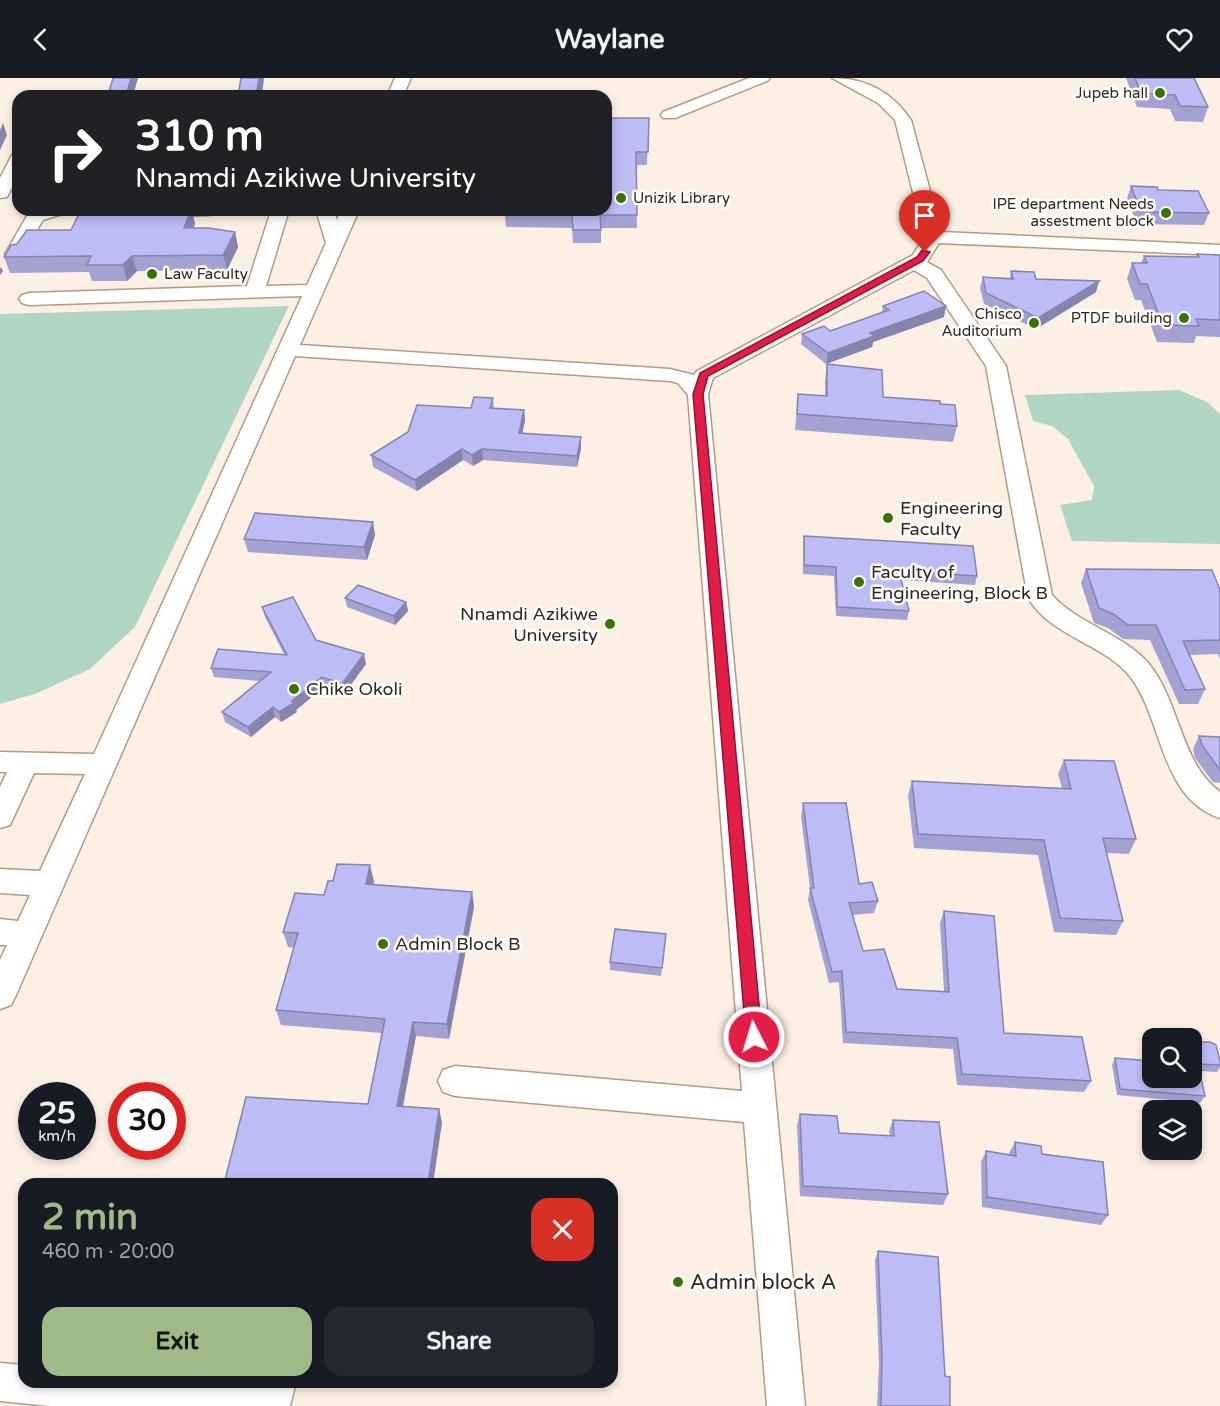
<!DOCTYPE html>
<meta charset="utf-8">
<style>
body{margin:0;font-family:"Varela Round",sans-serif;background:#242831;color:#f1f3f6;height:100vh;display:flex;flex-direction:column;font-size:22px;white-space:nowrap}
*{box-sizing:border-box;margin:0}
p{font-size:20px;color:#9ea1a6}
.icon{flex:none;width:33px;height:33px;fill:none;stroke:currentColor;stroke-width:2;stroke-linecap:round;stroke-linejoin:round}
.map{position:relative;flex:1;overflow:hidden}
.panel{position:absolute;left:18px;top:1100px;width:600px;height:210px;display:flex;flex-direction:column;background:#171b24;border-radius:18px;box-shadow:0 3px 9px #0003}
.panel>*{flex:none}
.banner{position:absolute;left:12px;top:12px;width:600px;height:126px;border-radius:18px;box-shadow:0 3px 9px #0003;background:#202124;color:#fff;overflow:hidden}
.tools{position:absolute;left:1142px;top:950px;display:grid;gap:12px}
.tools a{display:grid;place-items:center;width:60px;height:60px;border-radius:12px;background:#171b24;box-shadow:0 3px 9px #0003;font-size:30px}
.speed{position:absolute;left:18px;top:1004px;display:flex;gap:12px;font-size:30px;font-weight:700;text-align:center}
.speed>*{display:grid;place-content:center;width:78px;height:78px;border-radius:50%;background:#171b24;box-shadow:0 3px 9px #0003;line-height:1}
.speed small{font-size:15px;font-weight:400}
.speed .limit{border:9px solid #d22;background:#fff;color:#111}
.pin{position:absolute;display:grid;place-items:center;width:51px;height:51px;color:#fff;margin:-62px -26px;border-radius:50% 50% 50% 0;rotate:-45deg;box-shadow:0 0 6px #0007}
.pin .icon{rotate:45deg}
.me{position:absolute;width:66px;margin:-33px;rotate:355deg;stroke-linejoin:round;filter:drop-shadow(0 0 4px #0008)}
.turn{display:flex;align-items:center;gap:21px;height:126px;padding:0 24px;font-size:27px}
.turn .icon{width:78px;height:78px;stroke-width:2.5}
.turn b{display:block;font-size:42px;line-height:51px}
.round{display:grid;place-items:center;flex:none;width:63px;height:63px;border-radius:18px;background:#242831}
.summary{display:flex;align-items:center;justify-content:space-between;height:102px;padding:0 24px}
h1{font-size:36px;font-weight:800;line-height:45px;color:#9fb987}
.action{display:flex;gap:12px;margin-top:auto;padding:12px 24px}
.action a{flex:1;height:69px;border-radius:18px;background:#9fb987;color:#111;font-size:24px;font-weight:800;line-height:69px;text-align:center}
.action a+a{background:#242831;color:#f1f3f6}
header{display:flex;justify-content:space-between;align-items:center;height:78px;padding:0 24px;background:#171b24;font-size:27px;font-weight:800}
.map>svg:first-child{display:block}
.green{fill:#b0d5c2}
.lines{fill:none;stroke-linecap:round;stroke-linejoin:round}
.minor-casing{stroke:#b59a81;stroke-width:3}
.minor{fill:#fff;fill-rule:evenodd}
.wall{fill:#a3a2d3}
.shaded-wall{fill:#8484ac}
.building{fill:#bdbcf5;stroke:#8484ac;stroke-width:1.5}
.route{fill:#e11d48;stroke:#92132f;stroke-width:1.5}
.poi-dot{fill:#3b7300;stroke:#fff;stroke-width:2}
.labels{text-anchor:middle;stroke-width:5;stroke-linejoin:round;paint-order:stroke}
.far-poi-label{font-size:15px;fill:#31261c;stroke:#fff;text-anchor:end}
.poi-label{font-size:18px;fill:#31261c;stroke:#fff;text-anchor:start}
.near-poi-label{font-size:21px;fill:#31261c;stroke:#fff;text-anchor:start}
</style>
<header><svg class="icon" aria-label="back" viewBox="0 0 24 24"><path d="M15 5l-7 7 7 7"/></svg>Waylane<svg class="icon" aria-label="heart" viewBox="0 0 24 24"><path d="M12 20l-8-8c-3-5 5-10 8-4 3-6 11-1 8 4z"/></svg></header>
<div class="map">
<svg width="1220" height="1328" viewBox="0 0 1220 1328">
<rect width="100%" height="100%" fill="#fcf0e5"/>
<path class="green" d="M289,228L135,549L90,591L35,616L0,626V236Z
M1179,312L1207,324L1220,336V466L1072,463L1060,427L1092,422L1094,408L1068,361L1052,348L1033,343L1025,317Z"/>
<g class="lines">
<g class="minor-casing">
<path id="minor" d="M395,0H411L403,18H387Z
M749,0H770L767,3L675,40H663L661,37L663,34Z
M832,0C866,0 892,14 911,42L941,154L1220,167V177L939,165L927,184L941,192L1006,288L1052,517C1079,547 1124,556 1149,586C1180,624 1180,684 1220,714V740C1161,721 1163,644 1132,601C1105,565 1052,560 1028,520L986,288L927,200L914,192L713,300L708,316L805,1328H767L744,1044L455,1018L443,1014L438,1003L443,992L455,988L742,1013L688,317L678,305L670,303L295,278L16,917L11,927L0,931V882L7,867H0V841L18,843L30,817L0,815V791L40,793L85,696L34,695L10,747L0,750V709L7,694H0V674L94,676L302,218L29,227L22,225L19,221L22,217L29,215L247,208L270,136L266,132H286L288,135L266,208L307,207L326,165L316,132H334L337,142L341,132H359L300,267L670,291L694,297L697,293L913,177L924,159L895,42L878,25Z
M18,76V98L7,119L0,120V100L12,77Z
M37,132H65L62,136L43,142L20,180H8L5,176L27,138L30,134Z
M148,132H218L215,136L209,137L155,139L149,138Z
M0,1285L24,1287V1304H199L256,1310L258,1304H296L290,1328H50L0,1323Z"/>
</g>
<use href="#minor" class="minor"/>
</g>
<path class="wall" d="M1126,0H1194L1208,29L1203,44L1175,43L1170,31L1137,29Z
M649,40L647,87H636L637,150H601V165H573L572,150L506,149L505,136Z
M1131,108L1158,112L1209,135L1204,147L1137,146L1127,120Z
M81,132H192L195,146L193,150L235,154L238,169L227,192L137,193L127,203H92L89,194L10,195L4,179L71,152Z
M1197,176L1220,177V259L1196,258L1194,265L1157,264L1141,222H1135L1127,201L1132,185H1141L1144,178L1196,179Z
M1011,193L1036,201L1096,214L1036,251L984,226L980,210L983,199L1010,200Z
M883,228L944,239L873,264L872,269L826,286L801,266L802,256L830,253L882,234Z
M827,286L883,319L940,326L957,348L953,364L795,352L798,316L825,318V302Z
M493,320L494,330L524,332L525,343L522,355L581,371L577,389L483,382L473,388L463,382L417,413L373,389L371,377Z
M373,444L375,457L367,482L248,474L244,461Z
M804,458L977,498L975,507L901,502L909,533L907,542L836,538L834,498L803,496V467Z
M1086,491L1220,512V581L1218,576L1189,577L1205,611L1198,626H1179L1150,562L1123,561L1108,550L1094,545L1081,505Z
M345,520L406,524L408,533L395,547L347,529Z
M262,529L316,562L366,586L344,616L324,609L296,632L297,634L281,644L275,639L251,659L225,644L222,634L260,603L214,599L211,590L284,576L265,539Z
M1199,658L1220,659V705L1213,704L1195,680L1193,671Z
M1064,682L1136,761L1129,776L1106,775L1123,843L1116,857L1054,854L1038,777L914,770L908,718L912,703L1062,710L1058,696Z
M803,725L859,806L878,823L874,835L852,837L863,873L897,911L944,913L940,845L944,833L1004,955L1091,1003L1084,1014L957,1007L953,971L843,965L839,904L829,905L808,822L810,810L801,738Z
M374,803L373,806L472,814L474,829L449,961L416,958L403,1029L439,1031L442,1045L368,1026L382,955L281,947L276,932L294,870L288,869L283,854L324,817Z
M666,856L661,898L610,892V884Z
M1152,960V999L1191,964L1220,983V989L1217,994L1200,993L1205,1018L1200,1025L1117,1017L1112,987L1115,980L1152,983L1151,962Z
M800,1036L839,1055L890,1058L889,1053L893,1042L948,1116L943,1127L800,1118L797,1047Z
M1015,1064L1042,1076L1108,1137L1101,1147L982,1129L981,1084L986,1073L1010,1077L1009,1075Z
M878,1173L950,1328H877L879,1286L875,1182Z"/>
<path class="shaded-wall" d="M131,0H138L133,18H126Z
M259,0H264L262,18H256Z
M3,45L7,57L0,72V52Z
M191,132H192L195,146L188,165L184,150Z
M235,154L238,169L227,192L223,177Z
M132,178L137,193L127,203L123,187Z
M1,189L3,193L0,197V191Z
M1099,203L1096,214L1036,251L1038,240Z
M946,228L944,239L873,264L872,269L826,286L828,275L870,255Z
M524,332L525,343L520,366L519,355Z
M581,359V371L577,389V378Z
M462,371L463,382L417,413L415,402Z
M482,371L483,382L473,388L472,377Z
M373,444L375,457L367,482L364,469Z
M406,524L408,533L395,547L394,538Z
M364,576L366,586L344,616L342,606Z
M322,599L324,609L296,632L297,634L281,644L279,634Z
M273,629L275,639L251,659L248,649Z
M370,787L374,803L370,821L366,806Z
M472,814L474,829L449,961L447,946Z
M413,944L416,958L400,1042L397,1028Z
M439,1031L442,1045L433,1106H428Z"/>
<path class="building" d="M113,0H131L126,18H103L108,17Z
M241,0H259L256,18H238Z
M1135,0H1194L1208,29L1180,28L1175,17L1141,15Z
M606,40H649L648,74H636L637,137H600L601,152H573L572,136H505L506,132H606Z
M1131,108L1157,109L1158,112L1198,113L1209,135L1141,134Z
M81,132H191L184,150H209L235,154L223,177L132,178L123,187H87L91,178L4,179L11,167L17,166L27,152H71Z
M1197,176L1220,177V242L1196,241L1199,248L1163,247L1147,206H1140L1132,185H1147L1144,178L1199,179Z
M1011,193L1034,194L1036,201L1099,203L1038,240L986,215L983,199L1013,201Z
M924,213L946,228L870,255L874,258L828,275L802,256L824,248L830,253L889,232L883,228Z
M827,286L882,292L883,319L940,323V326L955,327L957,348L797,336L798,316L827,318Z
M474,319L493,320L490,330L524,332L519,355L581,359L577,378L482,371L472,377L462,371L415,402L371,377L408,354L417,327L471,330Z
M255,435L373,444L364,469L244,461Z
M804,458L973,468L977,498L899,493L909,533L837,529L836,489L804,487Z
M1086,491L1212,492L1220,512V562L1183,563L1205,611L1185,612L1156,547H1128L1113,536L1099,530Z
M358,507L406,524L394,538L345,520Z
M293,519L316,562L364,576L342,606L322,599L292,623L294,625L279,634L273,629L248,649L222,634L271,594L211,590L218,571L287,577L262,529Z
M1199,658L1220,659V692L1202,667Z
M1064,682L1114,683L1136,761L1103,760L1123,843L1060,840L1044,762L918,756L912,703L1071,711Z
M803,725H846L859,806L872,804L878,823L849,825L863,873L884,871L897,911L949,914L944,833L994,838L1004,955L1082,959L1091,1003L962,996L957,960L846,954L842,893L832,894L810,810H814Z
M337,786L370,787L366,806L472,814L447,946L413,944L397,1028L439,1031L428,1106H224L246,1019L368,1026L385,941L276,932L298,855L283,854L295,815L324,817L328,803H333Z
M615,851L666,856L662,890L610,884Z
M1155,955L1176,959V960H1155Z
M1191,964H1210L1216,967L1220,983V987L1198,986L1205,1018L1120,1011L1115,980L1152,983V999H1191Z
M800,1036L837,1038L839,1055L894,1058L893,1042L939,1044L948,1116L803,1108Z
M1015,1064L1041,1068L1042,1076L1103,1084L1108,1137L987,1119L986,1073L1016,1078Z
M878,1173L938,1179L945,1298L950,1299V1328H881L882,1278Z"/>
<path class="route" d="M922,172L930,174L923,183L708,298L703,316L762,959L760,964L754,966L748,964L746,959L693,316L700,295L917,179Z"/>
<g class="poi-dot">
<circle cx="1160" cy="15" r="6"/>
<circle cx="621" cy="120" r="6"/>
<circle cx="1166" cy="135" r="6"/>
<circle cx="152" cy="196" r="6"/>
<circle cx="1184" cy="240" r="6"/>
<circle cx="1034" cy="245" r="6"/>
<circle cx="888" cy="440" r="6"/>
<circle cx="859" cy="504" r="6"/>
<circle cx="610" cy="546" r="6"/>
<circle cx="294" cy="611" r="6"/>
<circle cx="383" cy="866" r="6"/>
<circle cx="678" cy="1204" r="6"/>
</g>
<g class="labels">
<g class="far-poi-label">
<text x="1148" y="20">Jupeb hall</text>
<text x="633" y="125" text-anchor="start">Unizik Library</text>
<text x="1154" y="131">IPE department Needs<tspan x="1154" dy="17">assestment block</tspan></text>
<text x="164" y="201" text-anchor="start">Law Faculty</text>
<text x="1022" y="241">Chisco<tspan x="1022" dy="17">Auditorium</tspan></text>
<text x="1172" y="245">PTDF building</text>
</g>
<g class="poi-label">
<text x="900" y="436">Engineering<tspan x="900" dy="21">Faculty</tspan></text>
<text x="871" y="500">Faculty of<tspan x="871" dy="21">Engineering, Block B</tspan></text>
<text x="598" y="542" text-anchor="end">Nnamdi Azikiwe<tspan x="598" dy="21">University</tspan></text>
<text x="306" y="617">Chike Okoli</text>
<text x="395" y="872">Admin Block B</text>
</g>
<g class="near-poi-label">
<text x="690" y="1211">Admin block A</text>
</g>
</g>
</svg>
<div class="tools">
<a><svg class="icon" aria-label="search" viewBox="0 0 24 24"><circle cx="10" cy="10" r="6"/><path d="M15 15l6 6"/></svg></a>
<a><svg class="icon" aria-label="layers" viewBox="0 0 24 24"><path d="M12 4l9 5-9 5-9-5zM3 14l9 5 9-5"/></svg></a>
</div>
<div class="speed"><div>25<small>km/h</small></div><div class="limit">30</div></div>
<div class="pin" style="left:925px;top:174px;background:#d93025"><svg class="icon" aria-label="arrive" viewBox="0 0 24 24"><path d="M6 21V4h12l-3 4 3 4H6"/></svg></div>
<svg class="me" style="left:754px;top:959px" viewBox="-20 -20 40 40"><circle r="17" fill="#e11d48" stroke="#fff" stroke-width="3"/><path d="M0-11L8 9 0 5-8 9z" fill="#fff"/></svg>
<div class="banner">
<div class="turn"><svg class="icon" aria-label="right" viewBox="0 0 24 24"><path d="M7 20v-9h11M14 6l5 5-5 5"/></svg><div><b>310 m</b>Nnamdi Azikiwe University</div></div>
</div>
<section class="panel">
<div class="summary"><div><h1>2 min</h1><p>460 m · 20:00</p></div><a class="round" style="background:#d93025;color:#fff"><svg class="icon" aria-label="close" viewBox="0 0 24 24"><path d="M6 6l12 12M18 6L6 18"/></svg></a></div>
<div class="action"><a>Exit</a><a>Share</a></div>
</section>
</div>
